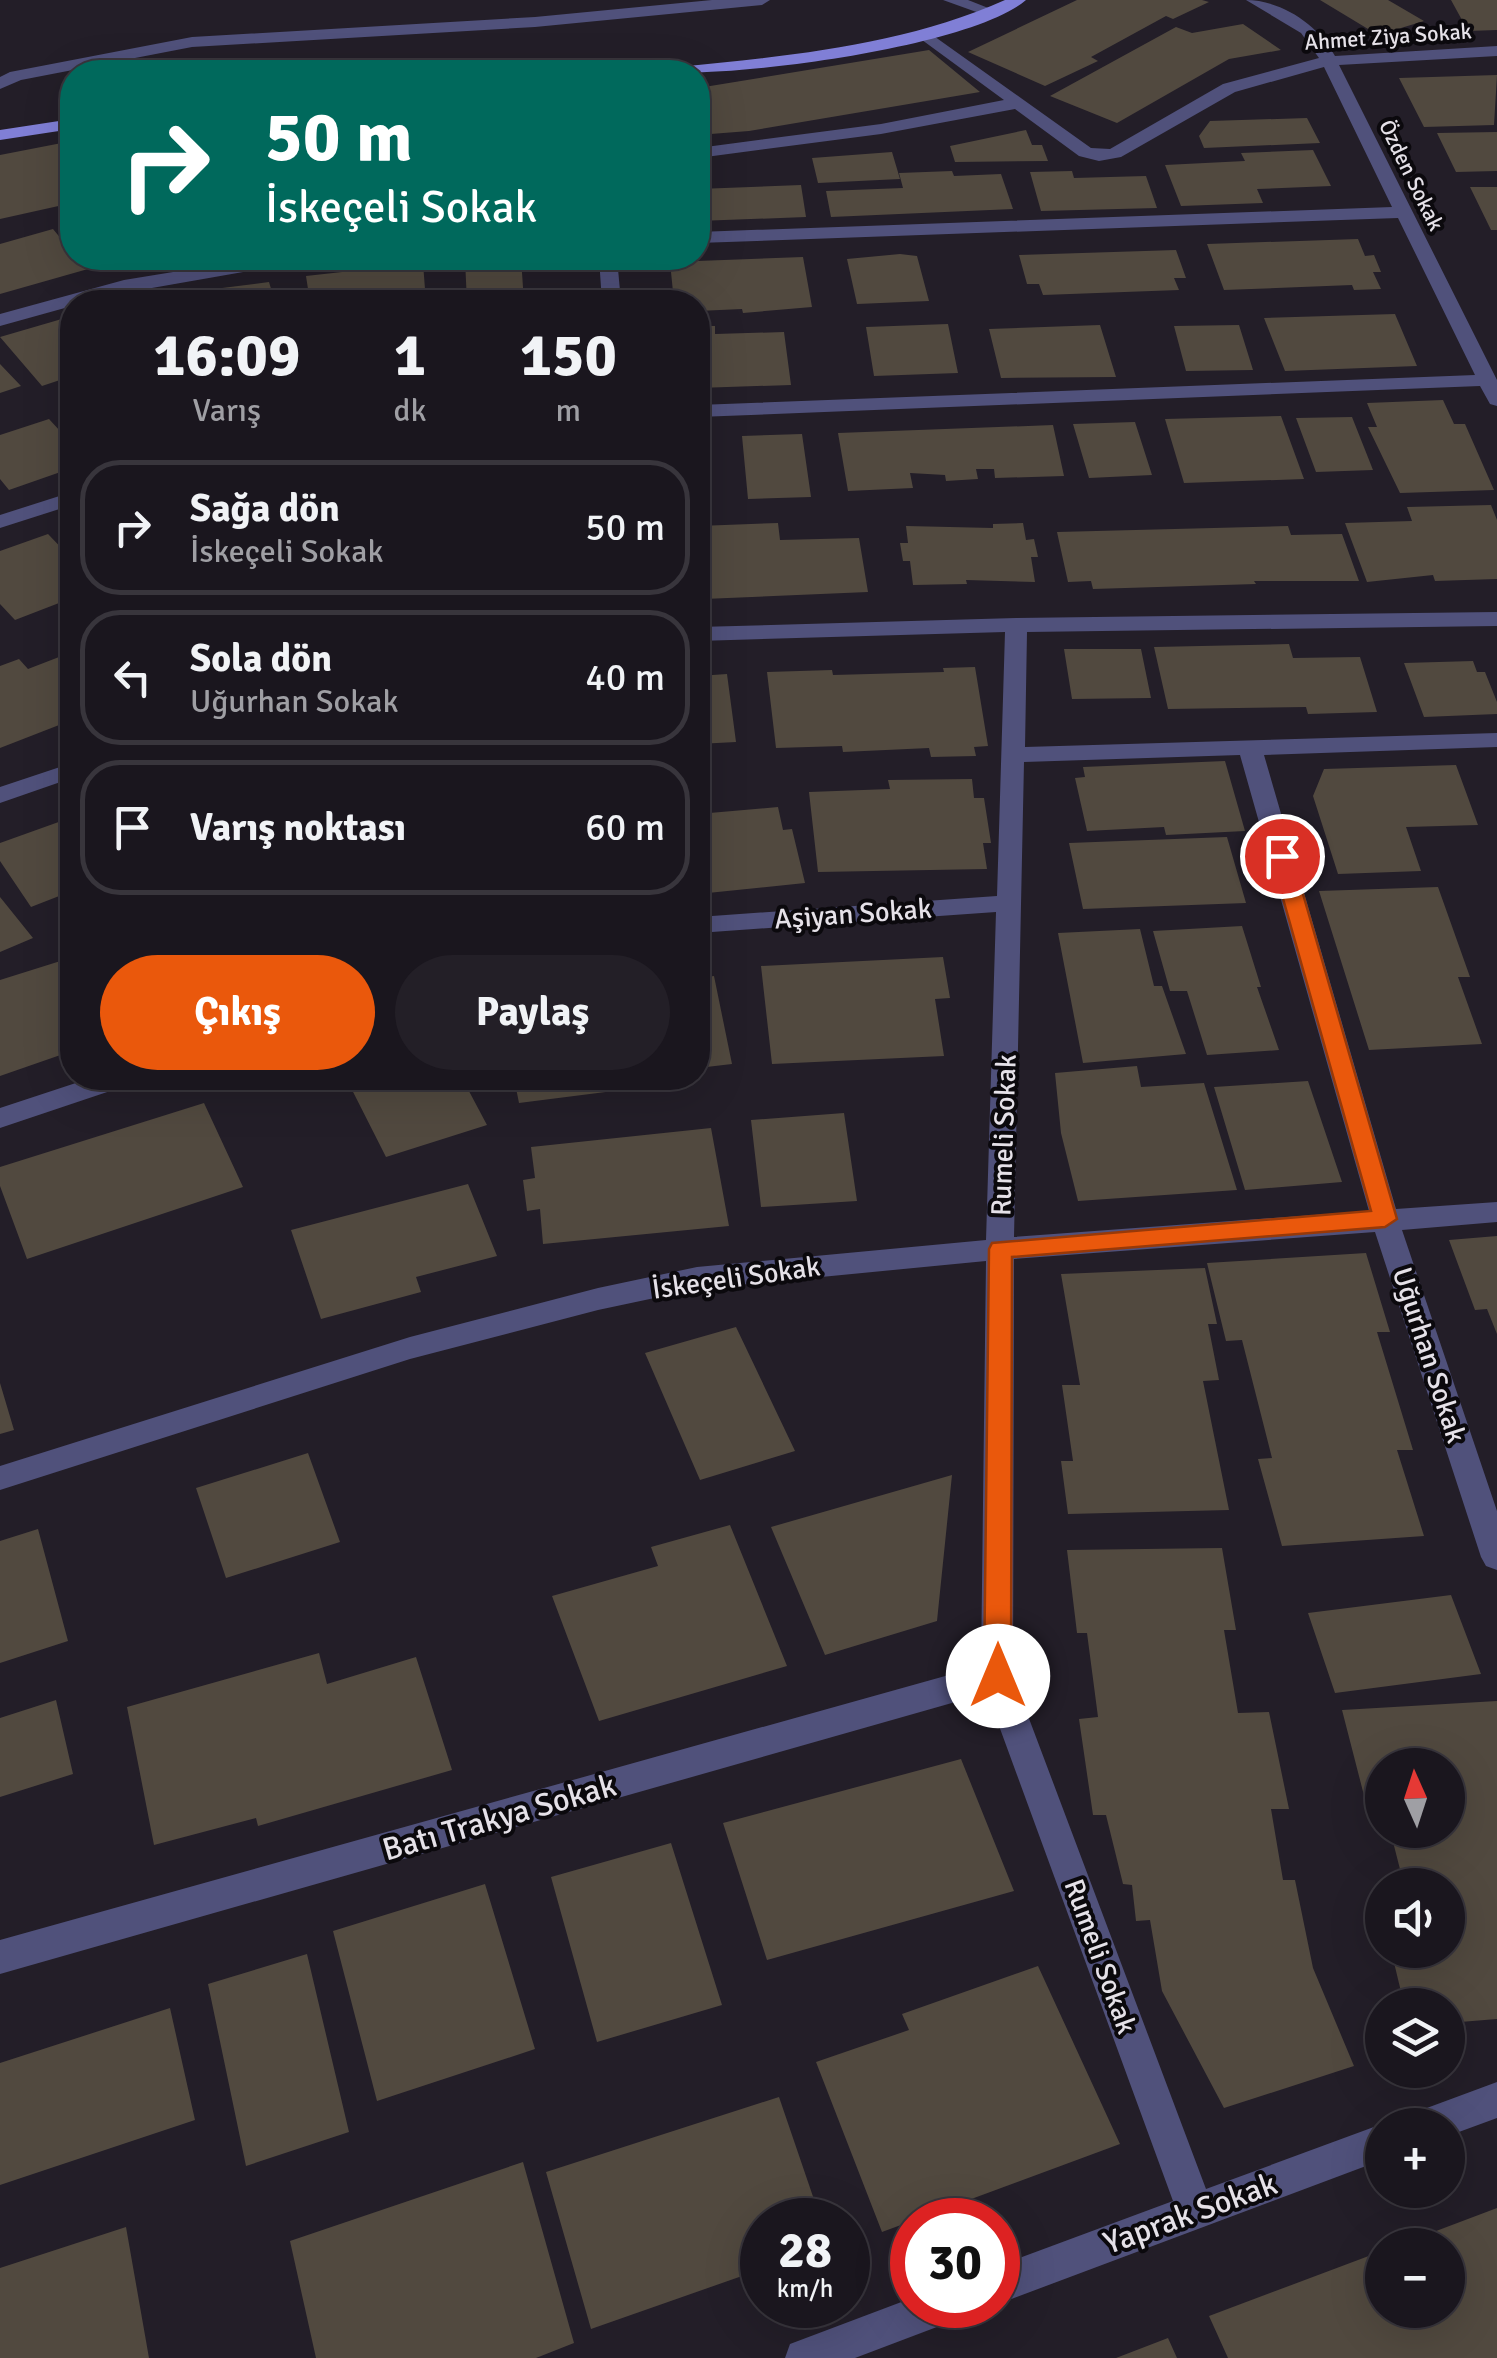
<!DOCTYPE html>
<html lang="tr">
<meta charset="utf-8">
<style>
body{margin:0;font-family:Signika,sans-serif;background:#231f27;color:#f1f3f6;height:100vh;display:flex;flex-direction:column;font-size:38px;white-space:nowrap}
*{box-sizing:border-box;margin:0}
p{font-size:32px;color:#9f9fa4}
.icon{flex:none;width:55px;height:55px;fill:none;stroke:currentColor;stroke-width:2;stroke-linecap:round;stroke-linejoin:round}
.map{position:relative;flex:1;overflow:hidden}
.details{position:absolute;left:60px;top:290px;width:650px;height:800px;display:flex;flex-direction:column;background:#1a161e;border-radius:40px;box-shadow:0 10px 40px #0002,0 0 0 2px #38353c}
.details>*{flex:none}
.guide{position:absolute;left:60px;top:60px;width:650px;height:210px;border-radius:40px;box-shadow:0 10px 40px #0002,0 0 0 2px #38353c;background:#00695c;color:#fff;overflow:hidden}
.needle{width:65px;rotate:357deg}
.controls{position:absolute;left:1365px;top:1748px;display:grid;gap:20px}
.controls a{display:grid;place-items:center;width:100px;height:100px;border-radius:50%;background:#1a161e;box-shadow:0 10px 40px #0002,0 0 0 2px #38353c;font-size:50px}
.speed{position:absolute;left:740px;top:2198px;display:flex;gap:20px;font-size:50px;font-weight:700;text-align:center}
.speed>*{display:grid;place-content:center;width:130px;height:130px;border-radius:50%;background:#1a161e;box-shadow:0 10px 40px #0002,0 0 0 2px #38353c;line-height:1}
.speed small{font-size:25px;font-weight:400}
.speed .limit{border:15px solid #d22;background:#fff;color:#111}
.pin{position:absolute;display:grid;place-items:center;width:85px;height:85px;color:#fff;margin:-42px;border:5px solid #fff;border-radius:50%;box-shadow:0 2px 10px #0007}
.me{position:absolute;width:110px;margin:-55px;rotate:0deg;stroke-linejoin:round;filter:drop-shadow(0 0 8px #0008)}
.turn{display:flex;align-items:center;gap:35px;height:210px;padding:0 40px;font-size:45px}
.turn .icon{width:130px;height:130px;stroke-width:2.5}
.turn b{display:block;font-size:70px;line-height:85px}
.eta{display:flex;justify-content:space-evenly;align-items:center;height:170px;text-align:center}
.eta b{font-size:60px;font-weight:700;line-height:70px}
.action{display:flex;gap:20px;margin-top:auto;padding:20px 40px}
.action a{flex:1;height:115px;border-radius:60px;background:#ea580c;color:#fff;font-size:40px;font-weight:700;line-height:115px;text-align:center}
.action a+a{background:#231f27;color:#f1f3f6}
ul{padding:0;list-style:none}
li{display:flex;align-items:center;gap:30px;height:135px;margin:0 20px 15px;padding:0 20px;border:5px solid #38353c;border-radius:40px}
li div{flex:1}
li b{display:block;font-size:38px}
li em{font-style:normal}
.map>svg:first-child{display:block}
.building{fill:#51493f}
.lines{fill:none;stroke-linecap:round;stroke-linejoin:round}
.minor{fill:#50517b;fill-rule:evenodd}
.primary{fill:#807fd6;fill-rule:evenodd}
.route{fill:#ea580c;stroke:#983908;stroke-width:2.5}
.labels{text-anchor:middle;stroke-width:8;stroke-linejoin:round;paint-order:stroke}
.far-street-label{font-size:22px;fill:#e5e1e8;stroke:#0b090d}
.street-label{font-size:28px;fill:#e5e1e8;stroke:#0b090d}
.near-street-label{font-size:32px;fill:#e5e1e8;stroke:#0b090d}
</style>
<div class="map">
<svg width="1497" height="2358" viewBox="0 0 1497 2358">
<rect width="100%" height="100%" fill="#231e28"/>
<path class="building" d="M1077,0H1202L1209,2L1173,19L1166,16L1091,57L1098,61L1045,86L968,52Z
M1320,0H1388L1424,21L1378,35Z
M1451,0H1497V30L1468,31Z
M1243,24L1281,50L1229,59L1117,123L1050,96L1176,27L1192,33Z
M929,50L980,92L749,131L698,135V88Z
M1497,75L1494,125L1424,127L1399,78Z
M1307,118L1320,143L1204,148L1199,136L1210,121Z
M1026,130L1032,145H1042L1048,161L955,162L950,146Z
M1497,132V171L1456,172L1437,133Z
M72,141V203L0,219V155Z
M1313,150L1331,186L1257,189L1263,203L1181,206L1165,165L1245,161L1241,153Z
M892,152L900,179L818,183L812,158Z
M952,171L954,176L1001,174L1013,209L831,217L826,191L903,188L899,173Z
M1072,171L1074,178L1146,176L1157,208L1041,211L1030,172Z
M801,185L806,217L698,221V189Z
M1470,187H1497V230H1491Z
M53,229L72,252V258H78L88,269L0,294V244Z
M1358,239L1365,256L1374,255L1381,272H1373L1381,289L1354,290L1352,285L1224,290L1207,244Z
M1176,250L1186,278H1174L1179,290L1043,295L1039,284H1027L1019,255Z
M900,254L917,256L929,301L857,304L847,259Z
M803,257L812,307L743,313L742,309L698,311V302H674L670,262Z
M521,258L524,302H467L465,260Z
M423,263L426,302H310L306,276Z
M269,282L275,302H152L150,297Z
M1395,314L1417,366L1285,371L1264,318Z
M72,316V376L42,386L0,337Z
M948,324L958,373L874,376L866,327Z
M1100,325L1116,377L1001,378L989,329Z
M1239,325L1253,370L1186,371L1174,326Z
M698,326H715V334L784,332L791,385L698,388Z
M0,364L21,386L0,393Z
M1443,400L1454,424H1465L1494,490L1400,493L1368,427H1377L1367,403Z
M1281,416L1304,479L1184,483L1165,419Z
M1352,417L1373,470L1316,472L1296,418Z
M49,419L72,444V468L9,490L0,479V435Z
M1135,422L1152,475L1089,478L1073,424Z
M1053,425L1064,476L995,478L994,469H976L978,479L946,481L945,475L910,473L913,488L848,491L838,433Z
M802,434L811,497L748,499L742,436Z
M1491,505L1497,520V579L1435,581L1433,575L1367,582L1345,523L1412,521L1407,507Z
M778,523L780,540L859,538L868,592L704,599L703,577H699L698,526Z
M1023,523L1026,540L1034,539L1038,557H1031L1035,582L966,580L967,584L913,585L910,561H903L900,543H908L906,526L993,528V524Z
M1288,526L1291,535L1342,534L1359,581H1254L1256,584L1093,589L1091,581L1068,582L1057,532Z
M48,534L72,559V598L15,620L0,604V551Z
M1289,644L1293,658L1360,657L1377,712L1308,714L1306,707L1168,709L1154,647Z
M1064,649H1141L1151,698L1072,699Z
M72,652V720L0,748V666L19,659L28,669Z
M1473,661L1477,672H1485L1497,702V714L1424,717L1404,663Z
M975,667L988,746L974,747L976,756L931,757L929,748L843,752L842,746L776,748L767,672L832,670L833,675L944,672L943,668Z
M727,674L736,742L698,744V676Z
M1225,761L1245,831L1166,835L1164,827L1087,831L1075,778L1085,777L1083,767Z
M1456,765L1478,825L1406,827L1421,871L1338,874L1313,796L1324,769Z
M972,779L974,798H984L991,843H983L987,869L818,872L809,792L890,789L888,780Z
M778,807L783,830L792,829L805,883L698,894V814Z
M67,819L72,827V891L31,907L0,861V843Z
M1227,837L1246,903L1083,909L1069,843Z
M1438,887L1470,977H1458L1482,1044L1369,1050L1319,891Z
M0,897L33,938L0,952Z
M1242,926L1261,987H1257L1279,1050L1207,1055L1187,991H1170L1153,931Z
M1140,929L1154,986H1162L1186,1054L1083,1063L1058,933Z
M943,957L950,998L935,999L944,1056L772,1064L761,966Z
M70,958L72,1051L0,1076V980Z
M714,976L732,1064L698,1068V978Z
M1137,1066L1141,1087L1204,1083L1237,1190L1078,1201L1061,1133L1055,1073Z
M346,1078H462L487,1125L386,1157Z
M514,1078H643L645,1087L519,1103Z
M1308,1081L1342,1182L1245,1190L1214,1087Z
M204,1103L243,1187L27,1259L0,1186V1167Z
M844,1113L857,1201L761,1207L751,1120Z
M711,1128L729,1226L543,1244L540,1209L527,1211L523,1180L535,1178L531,1147Z
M468,1184L497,1256L416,1277L421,1292L321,1319L291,1230Z
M1497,1236V1334L1487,1309L1475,1310L1449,1240Z
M1366,1253L1390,1332H1377L1413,1450H1397L1424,1536L1282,1546L1258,1459L1272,1458L1242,1340L1226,1341L1207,1263Z
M1205,1268L1217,1324H1208L1219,1380L1203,1381L1229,1510L1068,1514L1061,1461H1073L1062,1385H1080L1061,1274Z
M736,1327L795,1451L700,1480L645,1353Z
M0,1383L14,1430L0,1434Z
M308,1453L340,1542L226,1578L196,1488Z
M952,1475L937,1621L825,1655L771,1527Z
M730,1525L787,1666L599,1721L552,1596L658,1566L651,1547Z
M38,1529L68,1641L0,1663V1541Z
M1222,1548L1236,1630H1224L1238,1713L1269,1712L1289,1809H1271L1283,1880H1295L1313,1968L1354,2066L1224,2108L1162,1991L1150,1920L1136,1921L1132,1885L1123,1884L1106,1815H1093L1079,1719L1098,1717L1087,1633H1077L1067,1550Z
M1451,1595L1481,1674L1335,1693L1308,1613Z
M319,1653L327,1684L416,1657L452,1770L258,1826L256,1818L154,1845L127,1707Z
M56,1700L73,1774L0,1797V1718Z
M1497,1701V2019L1448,2023V2005H1420L1418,1999L1403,2000L1391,1950H1448V1885H1404L1390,1830H1448V1765H1382V1811H1368L1342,1710Z
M961,1759L1014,1891L767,1960L723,1823Z
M671,1843L722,2005L597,2042L551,1877Z
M485,1884L535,2049L377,2101L333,1931Z
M307,1954L349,2132L246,2166L208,1984Z
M1038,1966L1120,2144L882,2232L816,2062L909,2030L902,2014Z
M170,2008L195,2120L0,2185V2063Z
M779,2097L821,2220H762V2269L591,2329L546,2172Z
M523,2162L574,2343L536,2358H316L290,2241Z
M1497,2208V2358H1228L1209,2316L1382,2251V2310H1448V2245H1399Z
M126,2227L149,2358H0V2268Z
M1168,2338L1177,2358H1116Z"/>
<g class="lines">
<path class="minor" d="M712,0H770L762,5L535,27L192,47L21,80L0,89V77L10,72L192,37L535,17Z
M943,0H968L1001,13L993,18Z
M1246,0C1281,0 1319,25 1335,56L1497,46V56L1339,65L1497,380V406L1490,404L1480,386L698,417V405L1475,375L1398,218L698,243V232L1392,207L1324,67L1235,92L1121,157L1099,161L1079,156L1015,109L881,134L698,158V148L881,124L1004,100L918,37L916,34L924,29L1091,148L1110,149L1223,84L1319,58L1301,33Z
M259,258H298L289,264L72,302V306L0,326V314L124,280Z
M599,258H617L621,302H602Z
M72,492V505L0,528V515Z
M1497,612V626L1027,632L1025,747L1497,733V747L1264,755L1396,1209L1497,1202V1222L1402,1230L1497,1511V1570L1486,1566L1481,1557L1375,1232L1014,1259L1013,1676L1206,2189L1382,2124L1385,2125L1382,2160L998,2304V2266L1173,2201L987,1693L0,1974V1940L981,1666L986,1261L697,1289L598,1310L410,1359L0,1490V1466L410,1337L598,1288L697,1267L986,1240L996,912L698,933V917L997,896L1005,632L698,641V627L1016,618ZM1240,755L1369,1211L1014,1237L1024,762Z
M72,763V778L0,803V787Z
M91,1078H132L128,1085L0,1128V1108Z
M1497,2082V2118L1448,2136V2125H1411L1416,2112Z
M912,2298V2305H963L958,2319L855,2358H785L790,2344Z"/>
<path class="primary" d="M1005,0H1026C971,47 738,77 668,72L676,67C788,56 901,46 1005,0Z
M72,119V129L0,140V130Z"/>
</g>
<path class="route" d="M1282,850L1292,856L1397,1219L1385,1227L1012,1257L1011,1676L1007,1684L998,1688L988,1684L984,1676L989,1249L992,1243L1371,1211L1271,856Z"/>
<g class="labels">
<g class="far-street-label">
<text transform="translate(1388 36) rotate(-4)" y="8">Ahmet Ziya Sokak</text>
<text transform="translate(1412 175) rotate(64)" y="8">Özden Sokak</text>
</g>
<g class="street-label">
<text transform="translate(853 913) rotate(-4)" y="10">Aşiyan Sokak</text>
<text transform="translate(1003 1135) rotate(-88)" y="10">Rumeli Sokak</text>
<text transform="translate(736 1277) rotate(-8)" y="10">İskeçeli Sokak</text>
<text transform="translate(1430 1355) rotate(72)" y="10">Uğurhan Sokak</text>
<text transform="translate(1101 1956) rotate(70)" y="10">Rumeli Sokak</text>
</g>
<g class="near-street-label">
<text transform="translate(499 1817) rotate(-16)" y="11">Batı Trakya Sokak</text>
<text transform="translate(1190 2213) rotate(-20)" y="11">Yaprak Sokak</text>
</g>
</g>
</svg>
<div class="controls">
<a><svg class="needle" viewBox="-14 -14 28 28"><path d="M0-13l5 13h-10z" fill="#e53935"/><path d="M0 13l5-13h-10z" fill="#9f9fa4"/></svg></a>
<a><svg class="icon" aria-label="sound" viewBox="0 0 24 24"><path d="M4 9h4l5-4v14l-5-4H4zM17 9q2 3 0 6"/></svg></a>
<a><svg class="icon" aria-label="layers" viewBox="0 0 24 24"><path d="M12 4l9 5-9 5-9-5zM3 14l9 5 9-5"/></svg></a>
<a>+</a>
<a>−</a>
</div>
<div class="speed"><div>28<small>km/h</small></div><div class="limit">30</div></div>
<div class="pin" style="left:1282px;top:856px;background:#d93025"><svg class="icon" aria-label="arrive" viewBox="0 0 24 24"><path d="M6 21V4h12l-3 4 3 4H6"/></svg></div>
<svg class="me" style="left:998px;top:1676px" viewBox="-20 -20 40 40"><circle r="19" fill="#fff"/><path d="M0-13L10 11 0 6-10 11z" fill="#ea580c"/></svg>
<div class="guide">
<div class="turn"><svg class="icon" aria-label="right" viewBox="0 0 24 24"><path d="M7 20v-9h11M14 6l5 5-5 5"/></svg><div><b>50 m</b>İskeçeli Sokak</div></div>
</div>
<section class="details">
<div class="eta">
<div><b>16:09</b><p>Varış</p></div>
<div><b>1</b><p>dk</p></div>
<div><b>150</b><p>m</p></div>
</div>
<ul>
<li><svg class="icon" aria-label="right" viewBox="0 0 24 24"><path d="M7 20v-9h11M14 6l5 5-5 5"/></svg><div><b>Sağa dön</b><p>İskeçeli Sokak</p></div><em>50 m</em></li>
<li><svg class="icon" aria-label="left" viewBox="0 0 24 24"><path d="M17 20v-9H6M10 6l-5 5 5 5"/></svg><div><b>Sola dön</b><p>Uğurhan Sokak</p></div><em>40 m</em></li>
<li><svg class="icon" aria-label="arrive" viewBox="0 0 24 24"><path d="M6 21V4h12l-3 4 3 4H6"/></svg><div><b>Varış noktası</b></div><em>60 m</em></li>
</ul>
<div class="action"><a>Çıkış</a><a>Paylaş</a></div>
</section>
</div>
